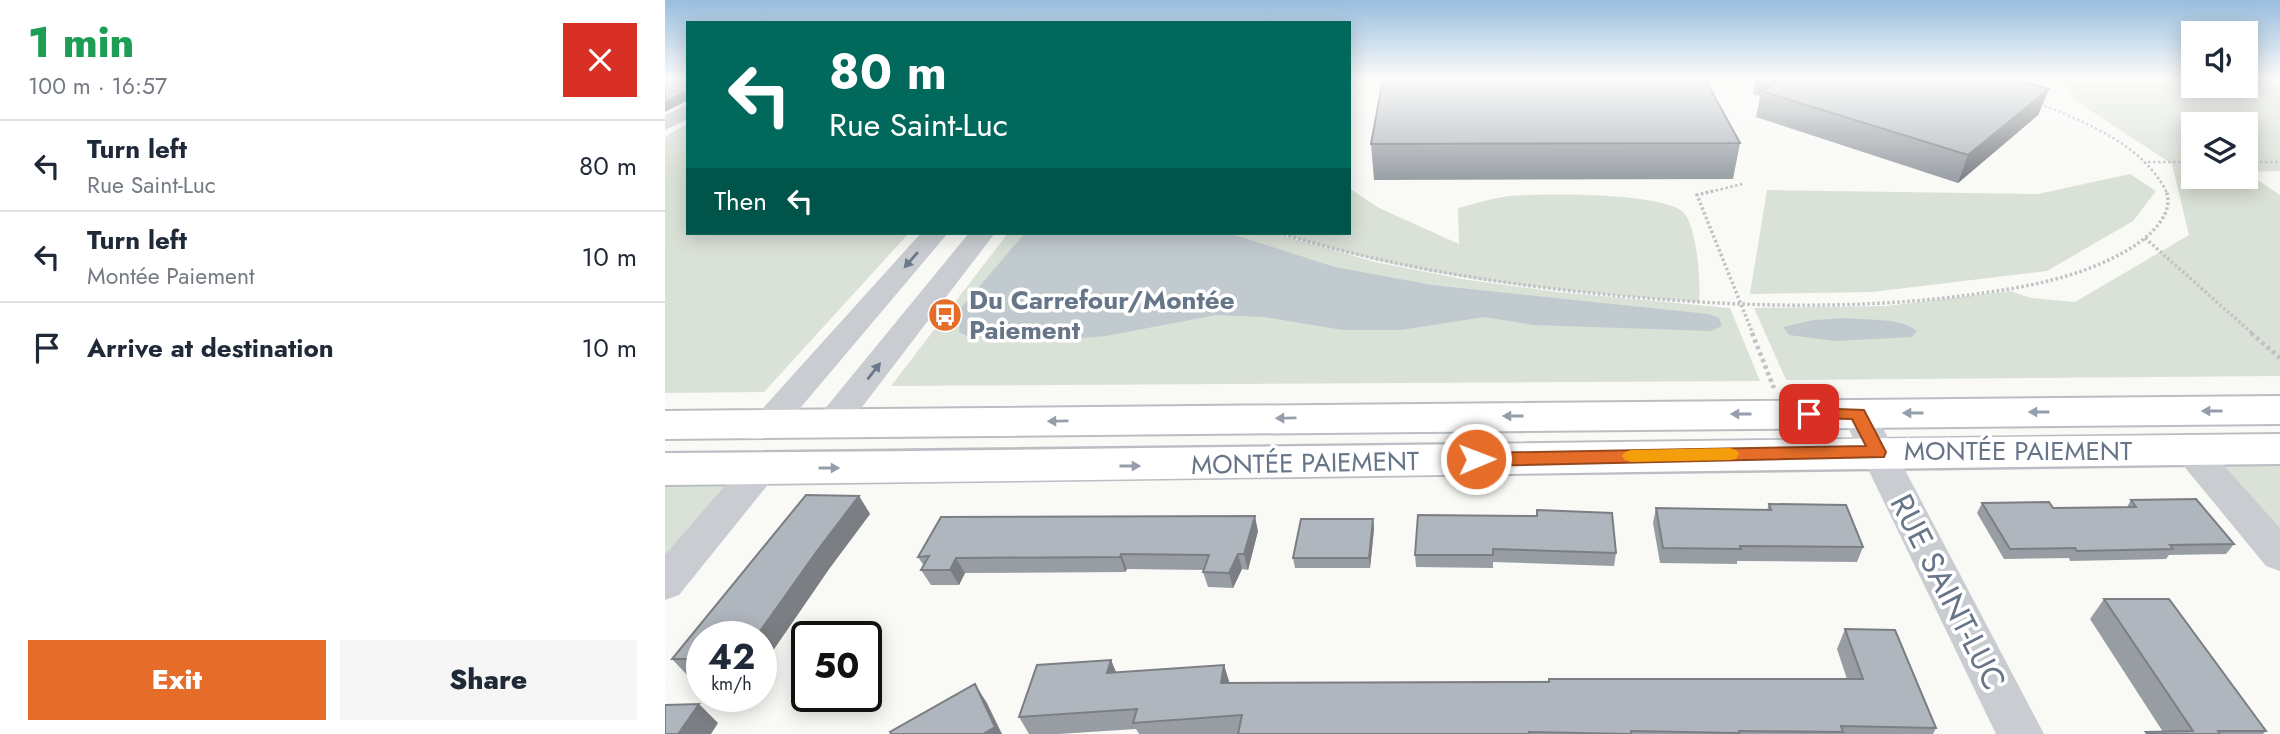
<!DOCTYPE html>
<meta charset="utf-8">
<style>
body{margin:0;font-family:Jost,sans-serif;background:#f6f6f7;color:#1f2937;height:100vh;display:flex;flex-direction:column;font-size:26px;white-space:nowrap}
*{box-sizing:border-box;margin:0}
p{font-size:23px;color:#747a83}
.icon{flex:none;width:38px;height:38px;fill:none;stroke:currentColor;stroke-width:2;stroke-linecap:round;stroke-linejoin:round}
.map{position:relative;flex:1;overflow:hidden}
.drawer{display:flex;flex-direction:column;background:#fff;width:665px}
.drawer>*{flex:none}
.top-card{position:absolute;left:21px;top:21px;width:665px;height:214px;border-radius:0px;box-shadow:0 4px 18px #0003;background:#00695c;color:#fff;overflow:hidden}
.fabs{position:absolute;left:1516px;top:21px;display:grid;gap:14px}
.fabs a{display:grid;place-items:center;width:77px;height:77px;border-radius:0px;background:#fff;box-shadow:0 4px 18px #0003;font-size:35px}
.speed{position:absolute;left:21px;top:621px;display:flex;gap:14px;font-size:35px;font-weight:700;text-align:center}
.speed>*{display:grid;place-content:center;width:91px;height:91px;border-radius:50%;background:#fff;box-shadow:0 4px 18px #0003;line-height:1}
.speed small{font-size:18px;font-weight:400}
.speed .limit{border:4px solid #111;border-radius:10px;background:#fff;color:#111}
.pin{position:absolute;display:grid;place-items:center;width:60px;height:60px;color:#fff;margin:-30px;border-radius:14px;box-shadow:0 4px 10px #0006}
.me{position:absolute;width:77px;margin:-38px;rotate:89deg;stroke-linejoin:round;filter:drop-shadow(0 0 5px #0008)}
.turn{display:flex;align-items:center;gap:24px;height:147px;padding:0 28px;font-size:32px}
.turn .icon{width:91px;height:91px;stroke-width:2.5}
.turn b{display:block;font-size:49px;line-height:60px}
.then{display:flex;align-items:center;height:66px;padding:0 28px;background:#0003;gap:14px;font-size:26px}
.round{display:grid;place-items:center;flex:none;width:74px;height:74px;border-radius:0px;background:#f6f6f7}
.summary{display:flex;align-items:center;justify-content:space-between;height:119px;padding:0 28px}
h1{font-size:42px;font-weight:800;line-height:52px;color:#1e9e55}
.action{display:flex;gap:14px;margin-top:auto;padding:14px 28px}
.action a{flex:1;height:80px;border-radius:0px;background:#e66d29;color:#fff;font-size:28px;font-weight:800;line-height:80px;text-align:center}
.action a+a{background:#f6f6f7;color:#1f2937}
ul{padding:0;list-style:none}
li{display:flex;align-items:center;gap:21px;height:91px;padding:0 28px;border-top:2px solid #e0e1e3}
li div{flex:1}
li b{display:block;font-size:26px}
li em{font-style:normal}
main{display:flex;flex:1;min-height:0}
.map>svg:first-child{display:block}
.green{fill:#dae1d7;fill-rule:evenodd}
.water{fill:#c1cacf}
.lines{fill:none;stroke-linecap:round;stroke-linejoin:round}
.major-casing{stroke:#babdc2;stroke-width:4}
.path-far2{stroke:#c0c2c5;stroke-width:2.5;stroke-dasharray:2.5 2.5;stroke-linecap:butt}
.path-far1{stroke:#c0c2c5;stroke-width:3.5;stroke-dasharray:2.5 2.5;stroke-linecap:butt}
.path{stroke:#c0c2c5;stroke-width:4.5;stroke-dasharray:3.5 3.5;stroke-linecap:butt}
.minor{fill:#c9ccd0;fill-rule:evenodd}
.major{fill:#fff;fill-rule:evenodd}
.wall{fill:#979da3}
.shaded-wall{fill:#7b7f84}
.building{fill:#b0b6bd;stroke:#7b7f84;stroke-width:2}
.oneway{fill:#6c798c}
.oneway2{fill:#959eac}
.route{fill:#e66d29;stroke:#96471b;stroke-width:2}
.slow{fill:#f59e0b}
.labels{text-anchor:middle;stroke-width:7;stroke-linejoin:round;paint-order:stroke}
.poi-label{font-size:26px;font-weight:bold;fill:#677588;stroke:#fff;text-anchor:start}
.street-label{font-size:26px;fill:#677588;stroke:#fff}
.near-street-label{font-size:32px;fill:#677588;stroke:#fff}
</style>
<main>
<section class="drawer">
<div class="summary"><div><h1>1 min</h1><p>100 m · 16:57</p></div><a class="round" style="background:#d93025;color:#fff"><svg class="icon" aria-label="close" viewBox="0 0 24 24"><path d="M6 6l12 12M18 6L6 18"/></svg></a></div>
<ul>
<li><svg class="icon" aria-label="left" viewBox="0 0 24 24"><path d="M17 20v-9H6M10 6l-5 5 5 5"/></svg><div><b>Turn left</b><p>Rue Saint-Luc</p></div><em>80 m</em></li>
<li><svg class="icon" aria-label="left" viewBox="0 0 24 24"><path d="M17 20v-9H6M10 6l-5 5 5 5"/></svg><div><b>Turn left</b><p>Montée Paiement</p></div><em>10 m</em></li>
<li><svg class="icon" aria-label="arrive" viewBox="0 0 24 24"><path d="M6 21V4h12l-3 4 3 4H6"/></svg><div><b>Arrive at destination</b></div><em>10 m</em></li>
</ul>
<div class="action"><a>Exit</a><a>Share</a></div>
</section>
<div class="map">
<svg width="1615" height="734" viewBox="0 0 1615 734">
<rect width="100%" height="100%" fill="#f9f9f6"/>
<path class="green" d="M1398,79H1528V86H1580V79H1615V171L1581,172L1615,195V376L1121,380L1089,308L1221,306L1345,291L1366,298L1410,302L1524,235L1507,164L1411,101ZM1528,124H1580V177H1528Z
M23,123V233H244L99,392L0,393V137Z
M1465,174L1491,191L1468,221L1382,271L1207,292L1085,294L1102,190L1373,194Z
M684,188L714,208L794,244L793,208C810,204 827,198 845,196C873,193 1002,192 1019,213C1032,228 1036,282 1034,302C893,292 748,278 614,233H684Z
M343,233H608L710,262L803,280L892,292L1065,308L1095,381L226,386Z
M1615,449V555L1525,450Z
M96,468L0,583V469Z"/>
<path class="water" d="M360,233H563L670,267L767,285L1043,314L1054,318L1057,326L1046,331L868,325L819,317L736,330H678L599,317L551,315L441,336L406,339L381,341L302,336L294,332L296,308Z
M1183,318C1204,321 1235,317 1252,331L1247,337L1170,341L1124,335L1118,327L1149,320Z"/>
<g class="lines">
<g class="major-casing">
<path id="major" d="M1615,396V424L0,439V411Z
M1615,434V464C1077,469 538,480 0,485V453C538,449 1077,439 1615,434Z"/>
</g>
<path class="path-far2" d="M1375,104C1422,123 1479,145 1502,193
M1483,162H1528
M1580,162H1615
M1041,193L1077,184"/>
<path class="path-far1" d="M1048,191L1032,195L1088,334
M614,233C725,267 840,285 956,296C1066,306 1178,310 1288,297C1350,289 1416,280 1469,246C1486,235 1510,213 1501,191
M1480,238L1588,334"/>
<path class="path" d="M1087,333L1109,388
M1586,333L1615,358"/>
<path class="minor" d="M23,104V119L0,130V115Z
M256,233H283L115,432L103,436L91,432L86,424L91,416Z
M304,233H330L178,432L166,436L154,432L149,424L154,416Z
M1193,402L1205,405L1210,413L1379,734H1331L1176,413L1181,405Z
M1525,438L1537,441L1615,528V571L1601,566L1513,459L1507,450L1513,441Z
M96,455L109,459L114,468L109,477L14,595L0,600V555L83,459Z"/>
<use href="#major" class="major"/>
</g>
<path class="wall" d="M1091,79H1347L1384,89L1373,115L1293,183L1091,117L1095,96L1088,94Z
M1075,143L1068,179L709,180L706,144Z
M194,496L205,514L164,569L96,668V637H37V676L24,677L7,659Z
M1466,500L1569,544L1561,554L1504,555L1501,559L1405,561L1404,558L1339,559L1312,513L1317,503L1388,508L1462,507Z
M1104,504L1198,547L1192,562L1072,561V564L995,563L988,523L991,508L1102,510Z
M753,515L951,553L949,566L828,562V568L751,567L750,555Z
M708,519L709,529L705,568H630L628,558Z
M593,531L583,570L577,569L568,588L543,587L538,572L539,570L462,569L460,572L300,573L294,585H266L256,570L259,566L253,557Z
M1439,599L1601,731L1598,734H1480L1481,732H1498L1425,619Z
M1180,629L1271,728L1268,734H474L471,729L394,734H364L354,717L446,660L451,672L559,665L564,683L1182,679L1172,649Z"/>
<path class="shaded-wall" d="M1384,89L1373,115L1293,183L1303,155Z
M23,91V100L0,112V102Z
M194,496L205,514L164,569L96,668V637H91L152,551Z
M590,516L593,531L583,570L579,554Z
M708,519L709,529L705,568L704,558Z
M456,554L462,569L460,572L455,557Z
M573,554L577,569L568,588L564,573Z
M291,558L300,573L294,585L285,570Z
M446,660L454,680L442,673Z
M559,665L565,684L556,683Z
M310,684L322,703L337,734H318Z
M34,704L53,723L46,734H13Z"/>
<path class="building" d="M0,79H23V91L0,102Z
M718,79H1040L1075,143L706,144Z
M1118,79H1347L1384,89L1303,155L1096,91Z
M141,495L194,496L152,551L91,637H37V659H7Z
M1531,499L1569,544L1505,545L1508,549L1412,551L1410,548L1345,549L1317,503L1384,502L1388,508L1471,507L1466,500Z
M1104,504L1181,505L1198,547L1075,546L1076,549L998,548L991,508L1106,510Z
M872,510L947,513L951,553L828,549V555H750L753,515L872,516Z
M590,516L579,554H573L564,573L538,572L544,555L456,554L455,557L291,558L285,570H256L264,556L253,557L276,517Z
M636,519H708L704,558H628Z
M1439,599H1504L1601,731H1553L1555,734H1483L1481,732L1528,731Z
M1180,629L1230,630L1271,728L1176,726L1178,732L1074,731V733L966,731V734L864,732V734H573L577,715L468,723L472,709L354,717L372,665L446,660L442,673L559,665L556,683L884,682V679H1198Z
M310,684L330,727L318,734H226L225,732Z
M34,704L13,734H0V705Z"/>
<defs><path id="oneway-solid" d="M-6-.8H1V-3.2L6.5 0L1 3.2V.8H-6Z" transform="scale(1.75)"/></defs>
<g class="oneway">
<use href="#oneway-solid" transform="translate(246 260) rotate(131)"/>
<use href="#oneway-solid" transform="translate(209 371) rotate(-52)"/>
</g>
<g class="oneway2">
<use href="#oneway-solid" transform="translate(1547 411) rotate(180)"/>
<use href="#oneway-solid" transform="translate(1374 412) rotate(180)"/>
<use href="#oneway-solid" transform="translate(1248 413) rotate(180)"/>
<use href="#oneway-solid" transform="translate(1076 414) rotate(180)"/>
<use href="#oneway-solid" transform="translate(848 416) rotate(180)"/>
<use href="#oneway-solid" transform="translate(621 418) rotate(179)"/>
<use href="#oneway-solid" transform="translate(393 421) rotate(179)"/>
<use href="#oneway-solid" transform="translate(465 466)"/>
<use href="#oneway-solid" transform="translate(164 468)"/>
</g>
<linearGradient id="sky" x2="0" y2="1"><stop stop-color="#98bdde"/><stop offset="0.43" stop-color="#fcfcfb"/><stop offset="1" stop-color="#fcfcfb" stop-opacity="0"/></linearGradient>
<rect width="1615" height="182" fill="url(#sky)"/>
<path class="route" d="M1144,408L1199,410L1221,452L1219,457L811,466L805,464L802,459L805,455L811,453L1201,446L1187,419L1138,418L1136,414L1138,410Z"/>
<path class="slow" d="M1065,448L1071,450L1074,454L1071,459L1065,460L966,462L960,460L957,456L960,452L966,450Z"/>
<defs>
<g id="bus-disc" transform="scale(1.75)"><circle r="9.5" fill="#e66d29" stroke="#fff"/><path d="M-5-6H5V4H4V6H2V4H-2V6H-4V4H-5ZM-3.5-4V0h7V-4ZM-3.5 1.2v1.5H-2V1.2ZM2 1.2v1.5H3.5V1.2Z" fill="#fff"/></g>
</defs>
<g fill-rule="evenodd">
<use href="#bus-disc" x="280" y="315"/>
</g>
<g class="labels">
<g class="poi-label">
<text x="304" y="309">Du Carrefour/Montée<tspan x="304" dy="30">Paiement</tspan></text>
</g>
<g class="street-label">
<text x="1353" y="460">MONTÉE PAIEMENT</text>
<text transform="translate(640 463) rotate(-1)" y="9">MONTÉE PAIEMENT</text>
</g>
<g class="near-street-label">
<text transform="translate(1283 592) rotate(63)" y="11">RUE SAINT-LUC</text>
</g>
</g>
</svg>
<div class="fabs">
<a><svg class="icon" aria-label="sound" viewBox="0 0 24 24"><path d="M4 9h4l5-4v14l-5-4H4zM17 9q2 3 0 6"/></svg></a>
<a><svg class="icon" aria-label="layers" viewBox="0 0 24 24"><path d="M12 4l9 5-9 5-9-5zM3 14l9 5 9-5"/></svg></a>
</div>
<div class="speed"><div>42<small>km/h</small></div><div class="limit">50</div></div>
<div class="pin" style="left:1144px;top:414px;background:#d93025"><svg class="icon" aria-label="arrive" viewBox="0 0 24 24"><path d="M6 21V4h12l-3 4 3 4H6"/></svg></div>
<svg class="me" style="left:811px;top:459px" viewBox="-20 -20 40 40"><circle r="17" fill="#e66d29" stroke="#fff" stroke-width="3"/><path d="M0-11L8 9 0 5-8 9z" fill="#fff"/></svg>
<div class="top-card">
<div class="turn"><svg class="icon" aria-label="left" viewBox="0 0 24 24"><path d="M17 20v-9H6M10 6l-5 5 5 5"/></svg><div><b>80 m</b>Rue Saint-Luc</div></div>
<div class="then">Then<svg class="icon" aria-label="left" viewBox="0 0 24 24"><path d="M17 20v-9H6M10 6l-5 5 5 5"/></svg></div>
</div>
</div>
</main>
